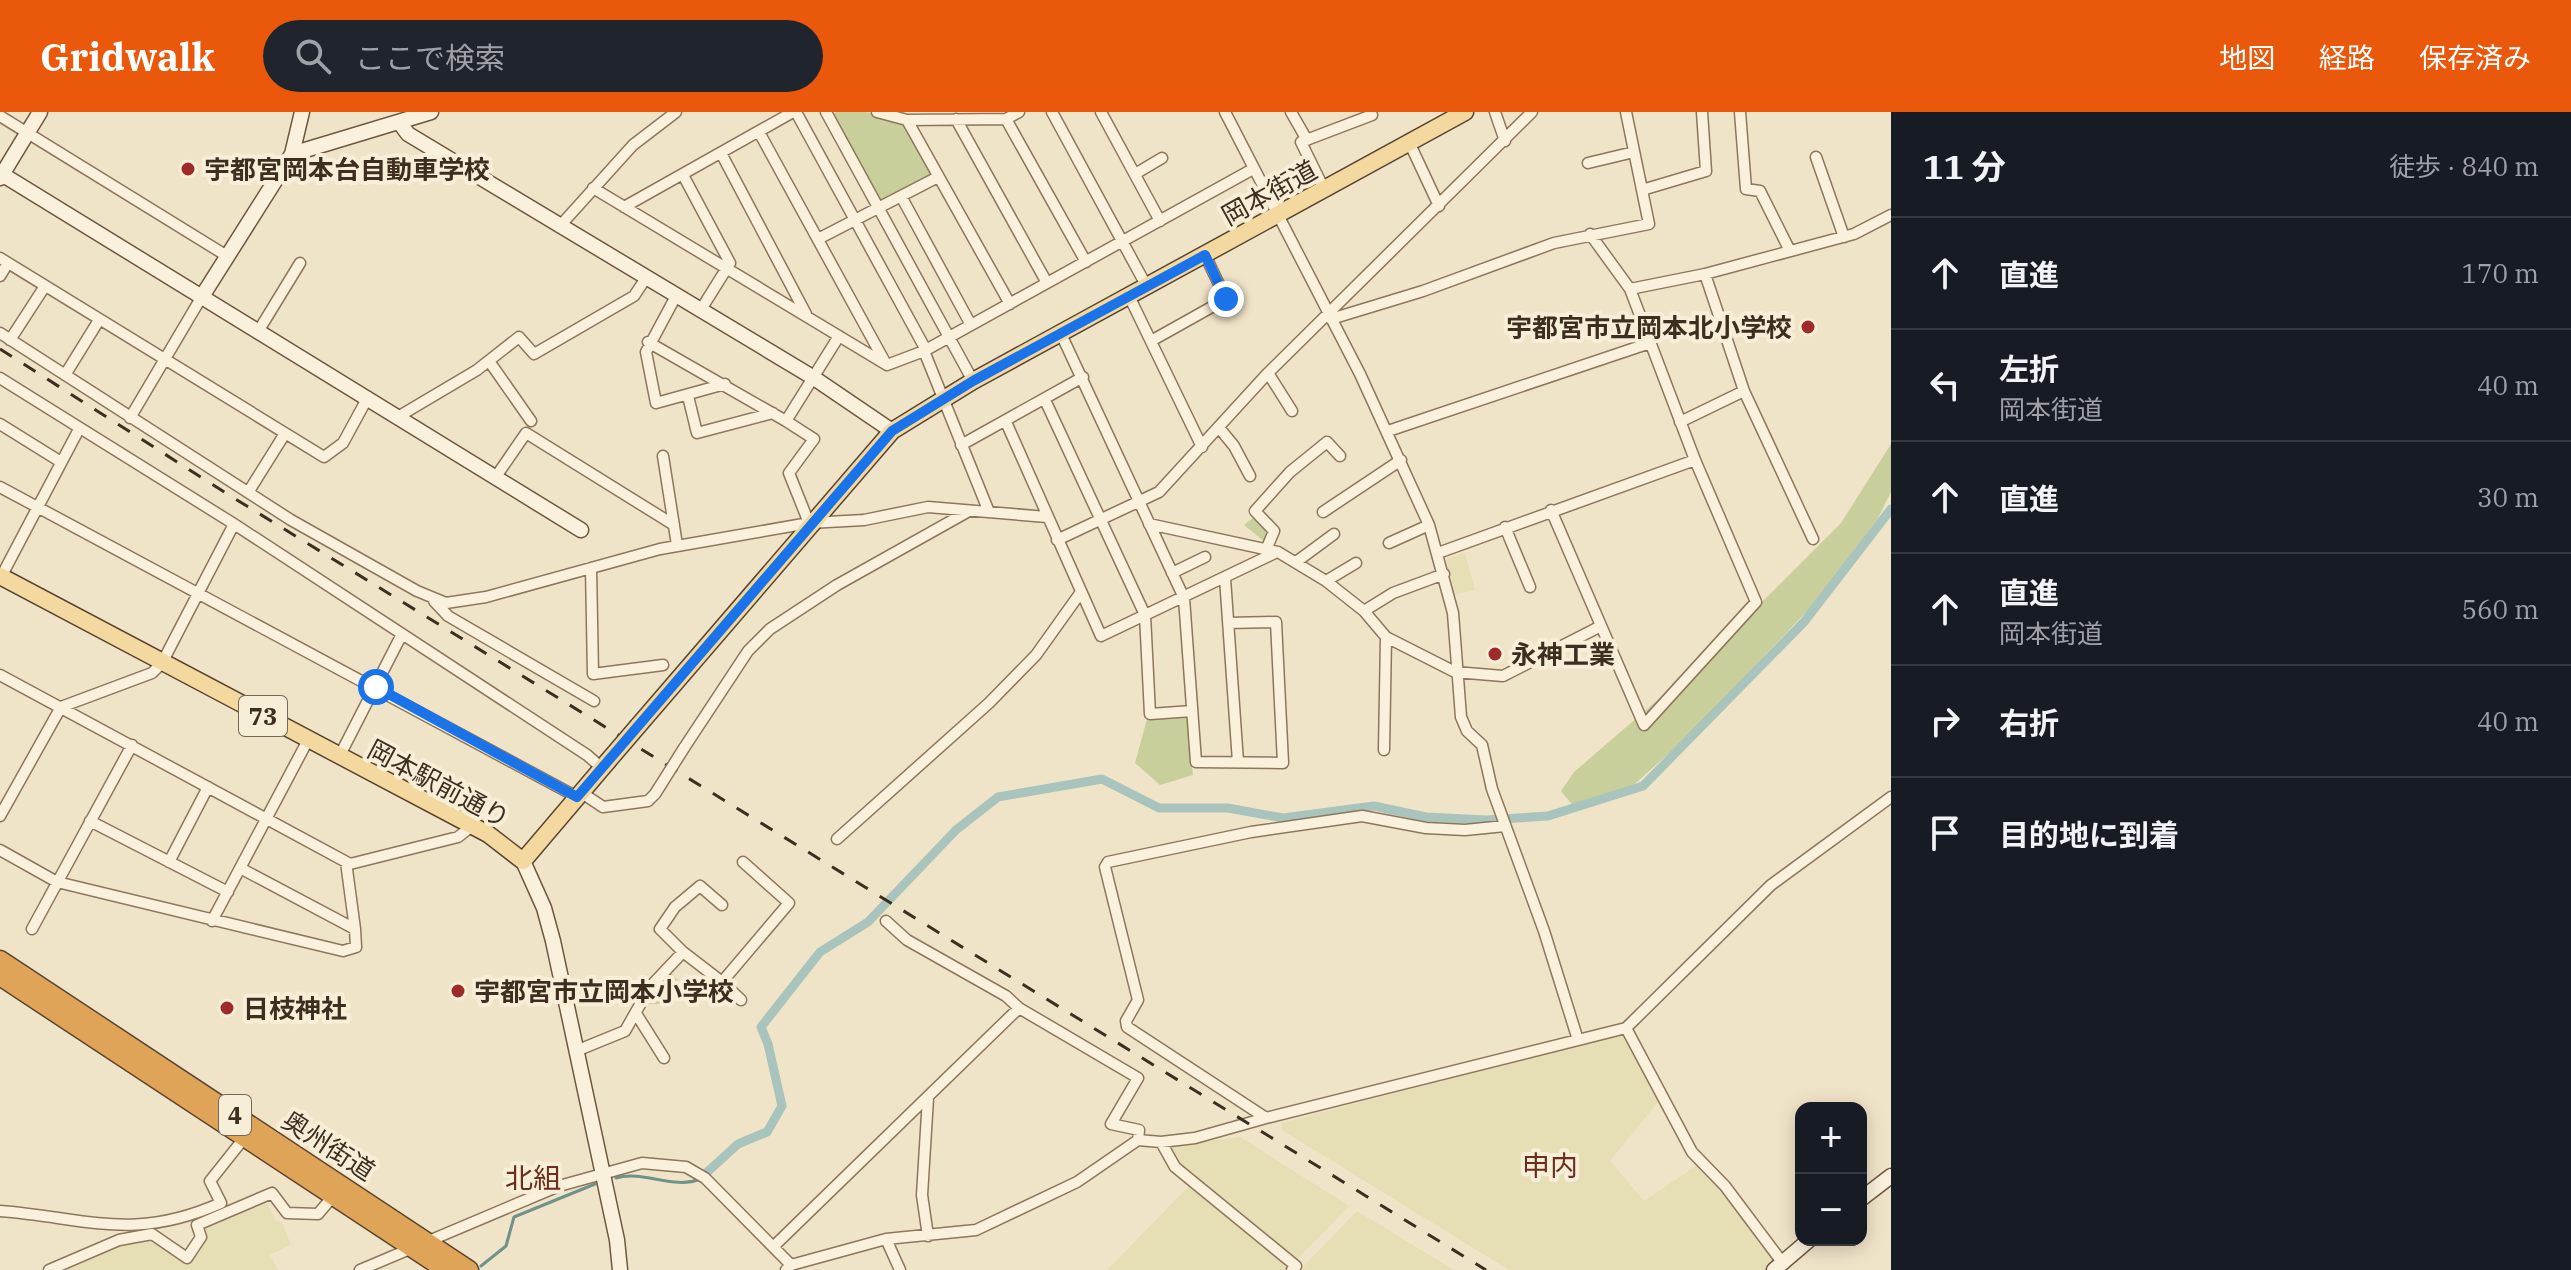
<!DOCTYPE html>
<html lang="ja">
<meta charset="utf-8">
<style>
body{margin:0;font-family:"IBM Plex Serif","Noto Sans JP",serif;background:#20242c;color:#f1f3f6}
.controls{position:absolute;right:24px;bottom:24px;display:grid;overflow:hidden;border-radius:16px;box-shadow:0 4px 20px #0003}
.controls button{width:72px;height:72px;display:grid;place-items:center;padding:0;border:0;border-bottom:2px solid #363941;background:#171b24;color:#f1f3f6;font:40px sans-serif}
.stop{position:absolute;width:24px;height:24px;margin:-18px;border:6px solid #1a73e8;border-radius:50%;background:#fff}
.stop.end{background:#1a73e8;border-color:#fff;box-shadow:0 2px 8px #0008}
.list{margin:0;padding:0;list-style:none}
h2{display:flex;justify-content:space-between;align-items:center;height:104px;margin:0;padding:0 32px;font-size:34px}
h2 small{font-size:26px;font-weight:400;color:#9ea1a6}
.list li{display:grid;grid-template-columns:52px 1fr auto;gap:24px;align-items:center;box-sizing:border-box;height:112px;padding:0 32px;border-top:2px solid #363941}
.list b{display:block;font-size:30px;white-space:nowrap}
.list p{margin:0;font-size:26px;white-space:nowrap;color:#9ea1a6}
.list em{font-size:26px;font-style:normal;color:#9ea1a6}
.icon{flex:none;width:44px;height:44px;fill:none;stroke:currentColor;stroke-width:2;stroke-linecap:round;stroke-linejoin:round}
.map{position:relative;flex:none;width:1891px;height:1158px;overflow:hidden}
header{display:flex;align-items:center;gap:48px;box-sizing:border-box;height:112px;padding:0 40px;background:#ea580c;color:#fff}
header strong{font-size:38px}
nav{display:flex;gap:44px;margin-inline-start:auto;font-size:28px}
.search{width:560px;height:72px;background:#20242c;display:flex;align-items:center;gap:20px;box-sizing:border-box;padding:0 28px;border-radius:44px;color:#9ea1a6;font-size:30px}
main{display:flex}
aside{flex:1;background:#171b24}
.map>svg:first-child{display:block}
.farmland{fill:#e6deb5}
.green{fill:#c9cf9b}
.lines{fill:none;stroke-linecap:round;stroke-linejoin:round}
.stream{stroke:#6f938a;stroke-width:3}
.canal{stroke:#a9c4bc;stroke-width:9}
.street-casing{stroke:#8d765c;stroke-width:13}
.secondary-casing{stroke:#6f573f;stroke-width:17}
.primary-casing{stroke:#5b4430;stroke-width:19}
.highway-casing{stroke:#5b4430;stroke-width:21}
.street{stroke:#faf1dc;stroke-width:10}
.secondary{stroke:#faf1dc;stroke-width:14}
.primary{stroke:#f3d9a0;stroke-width:16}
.highway{stroke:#e0a458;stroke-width:18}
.rail{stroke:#3d2e20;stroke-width:3;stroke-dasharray:14 14;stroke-linecap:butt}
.street-bridge-casing{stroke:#8d765c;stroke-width:13;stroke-linecap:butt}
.primary-bridge-casing{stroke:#5b4430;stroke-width:19;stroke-linecap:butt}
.street-bridge{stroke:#faf1dc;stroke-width:10}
.primary-bridge{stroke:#f3d9a0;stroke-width:16}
.route{stroke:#1a73e8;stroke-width:10}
.poi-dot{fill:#9e2a2b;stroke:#f7eed8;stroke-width:3}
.labels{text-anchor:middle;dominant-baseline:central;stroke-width:8;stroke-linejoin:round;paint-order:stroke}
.shield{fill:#f7eed8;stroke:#756857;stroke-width:2}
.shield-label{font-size:24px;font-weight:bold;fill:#3d2e20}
.poi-label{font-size:26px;font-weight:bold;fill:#3d2e20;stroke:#f7eed8;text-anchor:start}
.street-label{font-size:26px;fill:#3d2e20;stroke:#f7eed8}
.neighbourhood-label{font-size:28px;fill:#6b2e1e;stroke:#f7eed8}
</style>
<header>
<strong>Gridwalk</strong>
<div class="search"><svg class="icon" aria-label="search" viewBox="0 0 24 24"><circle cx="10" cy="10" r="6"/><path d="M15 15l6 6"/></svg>ここで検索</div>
<nav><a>地図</a><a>経路</a><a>保存済み</a></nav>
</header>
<main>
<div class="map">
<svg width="1891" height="1158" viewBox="0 0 1891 1158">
<rect width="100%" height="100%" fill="#f0e4c8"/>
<path class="farmland" d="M 1465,441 L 1475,478 L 1454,483 L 1446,447 Z
M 1623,922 L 1658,990 L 1610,1049 L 1644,1089 L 1699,1052 L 1776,1149 L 1767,1158 L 1509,1158 L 1282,1018 L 1281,1011 Z
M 1240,1025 L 1349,1094 L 1286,1158 L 1107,1158 L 1195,1068 L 1178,1052 L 1168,1034 Z
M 265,1088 L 276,1109 L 282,1110 L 291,1133 L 270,1143 L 278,1158 L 61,1158 L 123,1131 L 151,1127 L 189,1153 L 207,1126 L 203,1115 Z
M 1357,1099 L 1454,1158 L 1300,1158 Z"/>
<path class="green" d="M 836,0 L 866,0 L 903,10 L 932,63 L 874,95 L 826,6 Z
M 1891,332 L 1891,380 L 1877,408 L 1810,496 L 1687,625 L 1627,679 L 1575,696 L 1561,679 L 1574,660 L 1704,548 L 1841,411 Z
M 1254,405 L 1266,418 L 1265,430 L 1244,413 Z
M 1187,603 L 1193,663 L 1160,673 L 1135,651 L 1147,607 Z
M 671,861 L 684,874 L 669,892 L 649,892 L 658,874 Z"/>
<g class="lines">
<path class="stream" d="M 616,1066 C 643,1058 674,1078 700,1067
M 481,1154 L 506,1134 L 514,1105 L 595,1072"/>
<path class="canal" d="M 704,1063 L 738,1032 L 767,1020 L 782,994 L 768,932 L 761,915 L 820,840 L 868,810 L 956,718 L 998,685 L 1102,667 L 1159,696 L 1228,696 L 1283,706 L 1374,694 L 1426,705 L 1486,708 L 1548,704 L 1643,674 L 1804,510 L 1891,397"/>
<defs>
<path id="street" d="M 796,0 L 926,238
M 826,0 L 973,269
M 877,0 L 907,8 L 1006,7 L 1019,0
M 1052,0 L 1147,175
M 1101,0 L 1160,109
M 1225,0 L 1360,262 L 1429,413 L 1453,501 L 1461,605 L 1467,619 L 1482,633 L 1492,677 L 1544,819 L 1578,928
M 1291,0 L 1307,28
M 1495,0 L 1505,29
M 1626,0 L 1642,78
M 1740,0 L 1746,77 L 1760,79 L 1790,139
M 0,4 L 227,144
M 956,7 L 1047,171
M 1006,7 L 1086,150
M 907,8 L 1010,192
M 759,20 L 886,252
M 1409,30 L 1439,94
M 721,41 L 806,202
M 1816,45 L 1844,125
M 1588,51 L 1634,40
M 1135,62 L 1162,46
M 683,63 L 730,151 L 700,199
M 593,76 L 887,253
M 1324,77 L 1301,30 L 1372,3
M 902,86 L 971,213
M 624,95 L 793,0
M 559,115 L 633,33 L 676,0
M 818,127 L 938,65
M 0,146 L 324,345 L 343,331 L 368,285
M 1705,162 L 1744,279 L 1813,427
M 0,164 L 8,151
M 1630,177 L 1705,162 L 1854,122 L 1891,103
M 676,184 L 646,240 L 656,291 L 725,272
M 1129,184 L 1202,335
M 1331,207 L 1423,179 L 1554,131 L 1649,112 L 1642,78 L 1706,59 L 1702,0
M 259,218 L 300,151
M 0,221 L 291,408 L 417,479 L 446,491 L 486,485 L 660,437 L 809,411 L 864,408 L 928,395 L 1047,405
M 1061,222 L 1184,486 L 1196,650 L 1283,651 L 1276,510 L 1229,511
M 10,228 L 45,174
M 1151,229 L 1226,187 L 1205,143
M 648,230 L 786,309 L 839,224
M 924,239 L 989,400
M 489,249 L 531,309
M 887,253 L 924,239 L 1253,57
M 1268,261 L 1292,299
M 65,263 L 99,208
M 0,266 L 234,412 L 587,643 L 602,656
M 688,284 L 697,321 L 773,301
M 1045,288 L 1145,503 L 1150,602 L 1192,599
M 130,306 L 201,186
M 396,306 L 477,258 L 519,225 L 534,242 L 634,184 L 646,166
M 786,309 L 814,327 L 789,361 L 809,411
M 1006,310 L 1101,524 L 1277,440
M 1680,310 L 1744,279
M 0,312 L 61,350
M 1220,317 L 1234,334 L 1250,364
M 1388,319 L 1650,231
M 961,333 L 1083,265
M 663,344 L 677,433
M 495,366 L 526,321 L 674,413
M 0,375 L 577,685
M 249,379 L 284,323
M 1551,398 L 1644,613 L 1756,490 L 1695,348
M 1323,400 L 1401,348
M 1149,412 L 1278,440 L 1326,469 L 1364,499 L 1386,525 L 1455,560 L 1503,564 L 1601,514
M 1505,415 L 1530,475
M 1057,428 L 1159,380 L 1268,261 L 1532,0
M 1389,431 L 1429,413
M 1266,438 L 1274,419 L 1255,399 L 1290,360 L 1327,330 L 1340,344
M 1438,441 L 1695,348 L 1630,177 L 1590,122
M 1296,450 L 1334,422
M 591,456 L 593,562 L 663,553
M 1172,461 L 1205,445
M 1,465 L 79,317
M 1225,466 L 1238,650
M 1326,469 L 1356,451
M 434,489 L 448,504 L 594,589
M 1364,499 L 1393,481 L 1444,462
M 0,563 L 350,752 L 458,725 L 472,714
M 684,636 L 748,539 L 770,517 L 837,473 L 969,399
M 1384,638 L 1386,525
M 339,645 L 402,522
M 582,681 L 603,695 L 648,689 L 655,682
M 0,704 L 61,595 L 152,561 L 162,551 L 234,412
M 90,709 L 228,780
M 1505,714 L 1465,718 L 1426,716 L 1362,704 L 1251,720 L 1108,750 L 1105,755 L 1138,888 L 1126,909 L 1127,915 L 1266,1006 L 1626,916 L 1771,773 L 1891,685
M 837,727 L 989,591 L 1036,543 L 1081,480
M 0,738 L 57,770 L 343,839 L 356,835 L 355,817
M 169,750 L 208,675
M 240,756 L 355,817 L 346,750
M 212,809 L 308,628
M 886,809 L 907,828 L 1006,884 L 1019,896
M 32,817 L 132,633
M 683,840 L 660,817 L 675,795 L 700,774 L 722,793
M 722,870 L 741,888
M 637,903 L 664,946
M 1626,916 L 1692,1040 L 1725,1074 L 1782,1150
M 576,939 L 625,919 L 650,875 L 683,840 L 722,870 L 789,791 L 743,750
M 928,986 L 922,1083 L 928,1124
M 1161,1030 L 1175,1055 L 1296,1154 L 1292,1158
M 0,1099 C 88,1106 133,1130 221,1091 L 210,1069 L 245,1025
M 886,1127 L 900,1158
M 773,1135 L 1019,896 L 1138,966 L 1111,1012 L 1139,1018 L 1138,1028
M 49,1158 L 119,1128 L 152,1122 L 187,1146 L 201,1125 L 197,1113 L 272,1081 L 287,1101 L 318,1102 L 334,1083
M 360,1158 L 559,1074 L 642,1051 L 686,1055 L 705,1066 L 791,1153
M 786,1158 L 791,1153 L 886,1127 L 976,1118 L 1077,1070 L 1138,1028 L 1161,1030 L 1195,1026 L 1266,1006"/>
<path id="secondary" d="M 399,10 L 408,22 L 814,266 L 892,319
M 292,42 L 302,0
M 0,61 L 581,418
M 0,66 L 40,0
M 201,186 L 292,42 L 431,0
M 523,749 L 544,796 L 553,829 L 617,1128 L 620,1158
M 1861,1087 L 1891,1064
M 1774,1158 L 1809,1128"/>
<path id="primary" d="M 0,464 L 488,722 L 523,749 L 608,649
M 638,614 L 892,319 L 973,269 L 1465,0"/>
<path id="highway" d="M 0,848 L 469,1158
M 0,864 L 446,1158"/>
</defs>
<use href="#street" class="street-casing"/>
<use href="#secondary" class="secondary-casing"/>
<use href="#primary" class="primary-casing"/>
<use href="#highway" class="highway-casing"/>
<use href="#street" class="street"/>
<use href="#secondary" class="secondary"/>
<use href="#primary" class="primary"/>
<use href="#highway" class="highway"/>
<path class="rail" d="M 0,237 L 229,383 L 1486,1158"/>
<defs>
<path id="street-bridge" d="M 655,682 L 684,636"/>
<path id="primary-bridge" d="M 608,649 L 638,614"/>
</defs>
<use href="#street-bridge" class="street-bridge-casing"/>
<use href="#primary-bridge" class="primary-bridge-casing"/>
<use href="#street-bridge" class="street-bridge"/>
<use href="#primary-bridge" class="primary-bridge"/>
</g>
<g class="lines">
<path class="route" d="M 376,575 L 577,685 L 892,319 L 973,269 L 1205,143 L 1226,187"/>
</g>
<g class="poi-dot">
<circle cx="188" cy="57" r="8"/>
<circle cx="1808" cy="215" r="8"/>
<circle cx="1495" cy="542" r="8"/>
<circle cx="458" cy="879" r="8"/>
<circle cx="227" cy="896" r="8"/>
</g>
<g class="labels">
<g class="shield">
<rect x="239" y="584" width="48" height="40" rx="6"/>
<rect x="219" y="983" width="32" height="40" rx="6"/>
</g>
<g class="shield-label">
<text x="263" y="604">73</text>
<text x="235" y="1003">4</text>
</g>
<g class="poi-label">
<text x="204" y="57">宇都宮岡本台自動車学校</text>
<text x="1792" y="215" text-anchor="end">宇都宮市立岡本北小学校</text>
<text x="1511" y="542">永神工業</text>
<text x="474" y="879">宇都宮市立岡本小学校</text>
<text x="243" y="896">日枝神社</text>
</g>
<g class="street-label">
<text transform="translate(1269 80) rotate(-29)">岡本街道</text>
<text transform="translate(439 671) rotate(28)">岡本駅前通り</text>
<text transform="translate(329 1033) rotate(33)">奥州街道</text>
</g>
<g class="neighbourhood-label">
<text x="1550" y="1053">申内</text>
<text x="533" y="1065">北組</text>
</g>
</g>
</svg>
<div class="controls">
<button>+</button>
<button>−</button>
</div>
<div class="stop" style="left:376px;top:575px"></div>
<div class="stop end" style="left:1226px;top:187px"></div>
</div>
<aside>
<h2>11 分<small>徒歩 · 840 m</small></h2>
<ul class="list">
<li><svg class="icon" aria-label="ahead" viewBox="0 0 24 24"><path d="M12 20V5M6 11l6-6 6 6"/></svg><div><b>直進</b></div><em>170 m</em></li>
<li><svg class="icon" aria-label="left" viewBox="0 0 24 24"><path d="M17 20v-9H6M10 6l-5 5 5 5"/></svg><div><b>左折</b><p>岡本街道</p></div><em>40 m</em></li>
<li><svg class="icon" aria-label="ahead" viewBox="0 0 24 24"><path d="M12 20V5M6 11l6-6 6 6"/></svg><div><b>直進</b></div><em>30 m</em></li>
<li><svg class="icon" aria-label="ahead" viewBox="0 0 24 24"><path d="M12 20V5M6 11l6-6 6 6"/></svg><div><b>直進</b><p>岡本街道</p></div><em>560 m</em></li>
<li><svg class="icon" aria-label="right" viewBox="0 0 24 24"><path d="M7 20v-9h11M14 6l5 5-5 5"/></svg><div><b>右折</b></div><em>40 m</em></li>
<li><svg class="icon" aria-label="arrive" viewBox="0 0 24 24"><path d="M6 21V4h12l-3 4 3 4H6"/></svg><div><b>目的地に到着</b></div></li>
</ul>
</aside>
</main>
